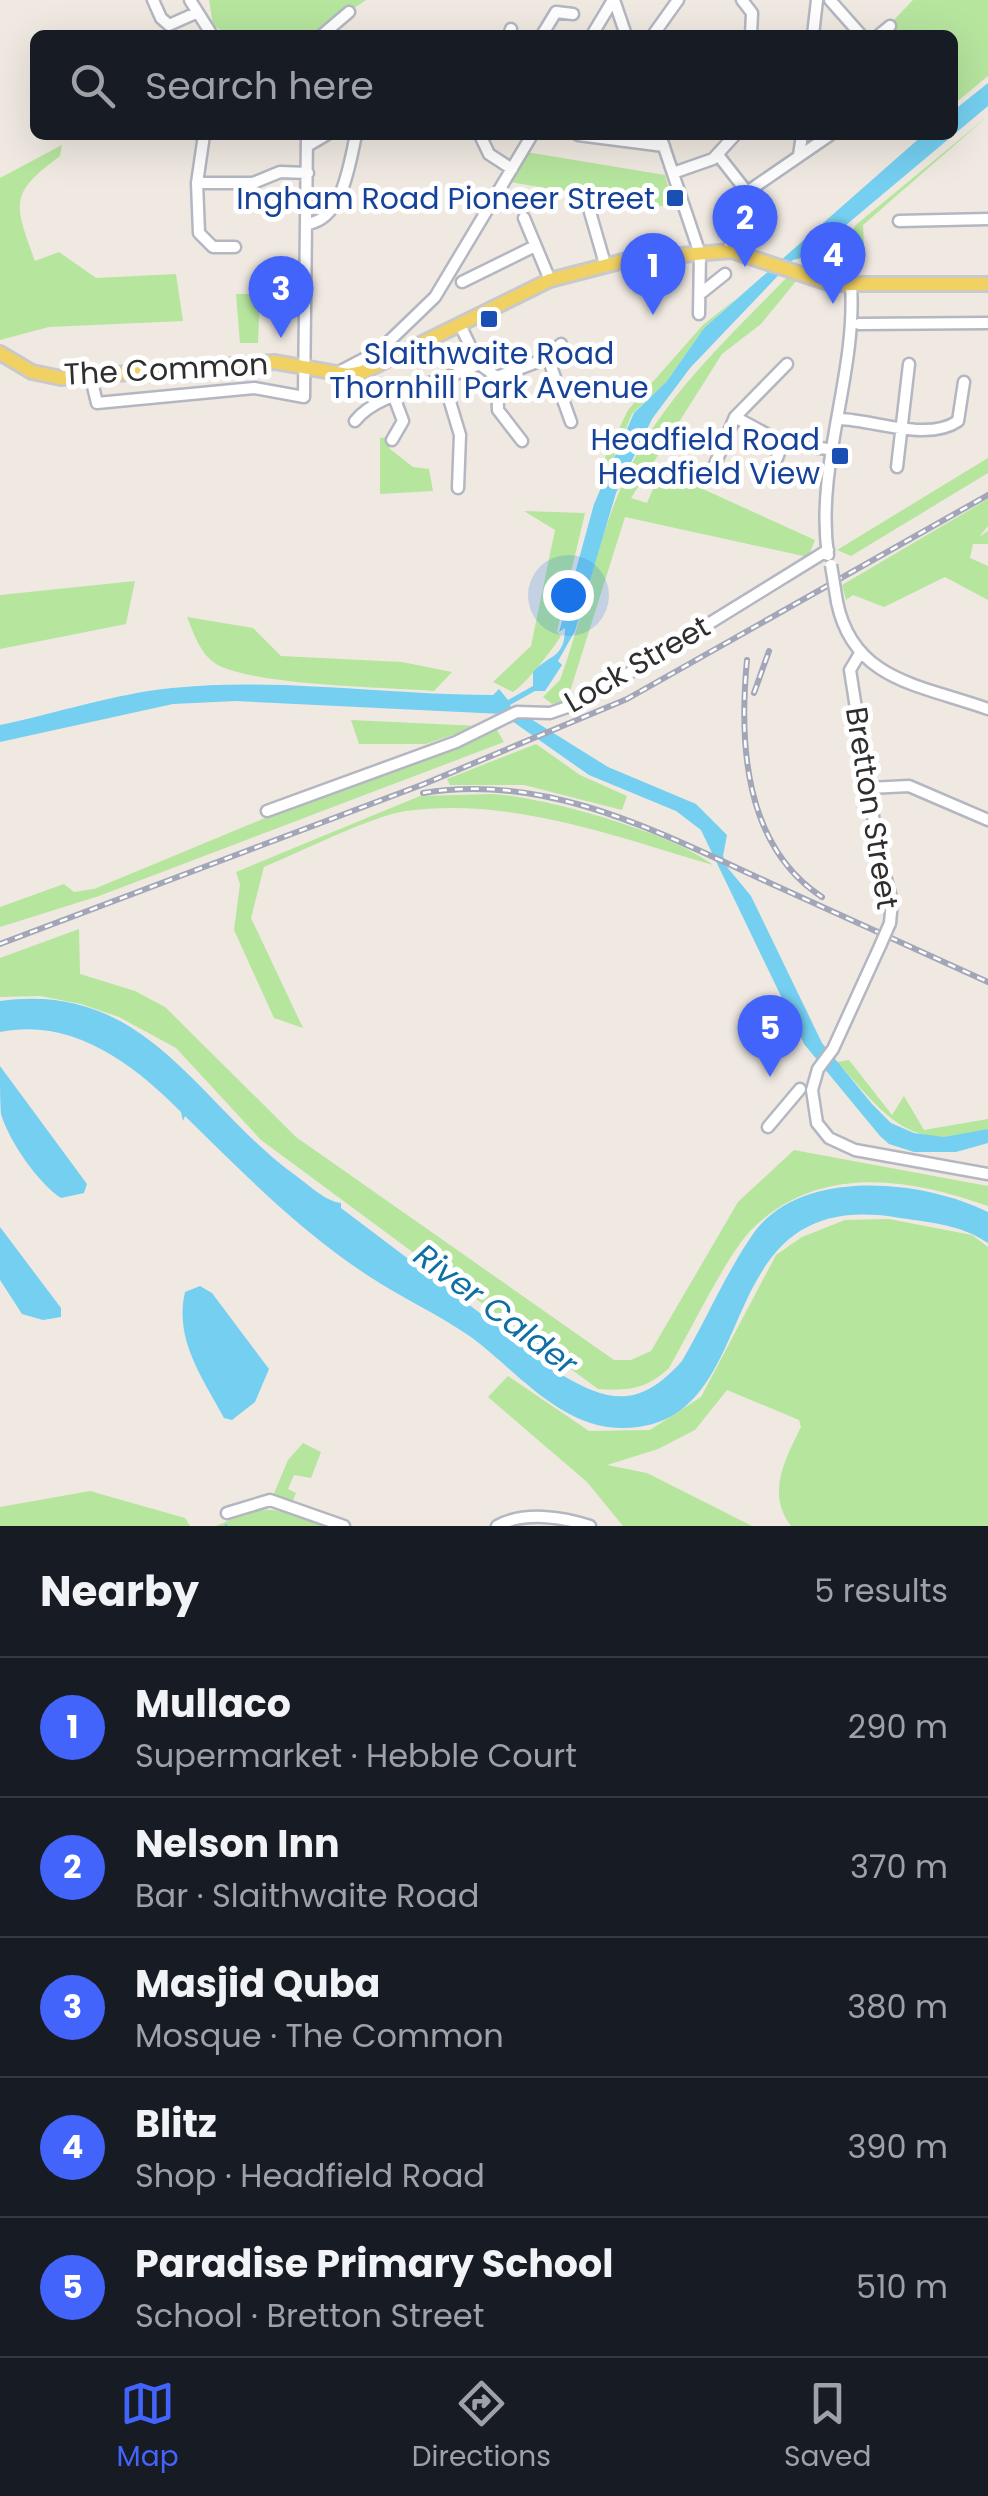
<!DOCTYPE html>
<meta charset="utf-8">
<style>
body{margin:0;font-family:Poppins,sans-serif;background:#242831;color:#f1f3f6}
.you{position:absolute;left:568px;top:595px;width:35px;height:35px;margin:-25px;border:8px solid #fff;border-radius:50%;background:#1a73e8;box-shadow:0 0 0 15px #1a73e833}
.badge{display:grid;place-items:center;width:65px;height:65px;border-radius:50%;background:#4264fb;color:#fff;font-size:32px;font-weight:700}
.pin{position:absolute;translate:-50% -82px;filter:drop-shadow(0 2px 5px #0008)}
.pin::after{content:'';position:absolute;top:52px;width:35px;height:30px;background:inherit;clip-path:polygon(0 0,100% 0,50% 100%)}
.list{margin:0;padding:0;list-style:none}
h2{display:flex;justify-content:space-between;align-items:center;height:130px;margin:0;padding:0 40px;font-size:42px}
h2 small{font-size:32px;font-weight:400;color:#9ea1a6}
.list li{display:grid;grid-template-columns:65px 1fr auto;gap:30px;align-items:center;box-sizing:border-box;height:140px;padding:0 40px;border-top:2px solid #363941}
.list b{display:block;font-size:38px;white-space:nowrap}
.list p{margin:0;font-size:32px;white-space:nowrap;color:#9ea1a6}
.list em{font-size:32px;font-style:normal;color:#9ea1a6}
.icon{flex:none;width:55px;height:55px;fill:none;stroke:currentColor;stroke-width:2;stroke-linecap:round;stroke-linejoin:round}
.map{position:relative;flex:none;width:988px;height:1526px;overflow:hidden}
.search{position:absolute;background:#171b24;box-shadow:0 10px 40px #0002;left:30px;right:30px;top:30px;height:110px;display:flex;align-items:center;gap:25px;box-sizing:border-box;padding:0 35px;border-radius:15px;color:#9ea1a6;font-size:38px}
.sheet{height:830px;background:#171b24}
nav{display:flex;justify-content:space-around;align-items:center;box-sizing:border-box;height:140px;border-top:2px solid #363941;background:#171b24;font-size:28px;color:#9ea1a6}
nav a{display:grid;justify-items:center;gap:5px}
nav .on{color:#4264fb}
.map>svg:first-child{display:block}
.green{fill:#b6e59e}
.water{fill:#75cff0}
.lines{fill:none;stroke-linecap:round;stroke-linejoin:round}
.stream{stroke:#75cff0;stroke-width:2.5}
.minor-casing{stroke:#b4b7c1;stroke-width:15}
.major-casing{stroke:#c9c9c9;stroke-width:18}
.minor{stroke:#fff;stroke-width:10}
.major{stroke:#f2d163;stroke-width:12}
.rail-casing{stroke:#a3a6b8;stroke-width:6}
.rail{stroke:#fff;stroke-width:2.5;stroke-dasharray:8;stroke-linecap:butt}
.minor-bridge-casing{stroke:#b4b7c1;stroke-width:15;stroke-linecap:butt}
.minor-bridge{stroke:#fff;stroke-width:10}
.transit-dot{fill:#1a4fb4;stroke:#fff;stroke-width:4}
.labels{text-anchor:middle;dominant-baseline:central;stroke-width:10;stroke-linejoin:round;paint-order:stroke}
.transit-label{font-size:30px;fill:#164399;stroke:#fff;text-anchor:end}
.street-label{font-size:30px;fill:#2e2e2e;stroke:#fff}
.water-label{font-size:32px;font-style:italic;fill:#0d6fa3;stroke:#fff}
</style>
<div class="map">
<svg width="988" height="1526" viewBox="0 0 988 1526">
<rect width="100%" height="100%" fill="#efe9e1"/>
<path class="green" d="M 209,0 L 366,0 L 315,35 L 228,35 L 213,25 Z
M 913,0 L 988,0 L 988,76 L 953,105 L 953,35 L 899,35 L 889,25 Z
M 988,116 L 863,225 L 864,245 L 848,246 L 844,240 L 857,224 Z
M 62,145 L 60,156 C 10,193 13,202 35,261 L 59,252 L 96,278 L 176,274 L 183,321 L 49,327 L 0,340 L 0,178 Z
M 526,152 L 665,175 L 673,204 L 655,207 L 510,182 Z
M 789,275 L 797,280 L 761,324 L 722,354 L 631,498 L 647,503 L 661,470 L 815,540 L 808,557 L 625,517 L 567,701 L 552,704 L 543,697 L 560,680 C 583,618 594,551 620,490 C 655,403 726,341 789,275 Z
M 236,294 L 260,294 L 258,343 L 240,343 Z
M 738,297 L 704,328 L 667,381 L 632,414 L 609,469 L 602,464 L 628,410 L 703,325 Z
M 388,437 L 390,449 L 413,467 L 429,469 L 433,491 L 380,494 L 380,438 Z
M 988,458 L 988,473 L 851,556 L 837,550 Z
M 988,499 L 988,526 L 979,537 L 988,531 L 988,544 L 973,544 L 970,558 L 988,566 L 988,600 L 945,577 L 884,607 L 853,595 L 846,600 L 842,585 Z
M 524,511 L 585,513 L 557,632 L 561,636 C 552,650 526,684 513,692 L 493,682 L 531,646 L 555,530 Z
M 135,581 L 126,624 L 0,649 L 0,595 Z
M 187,617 L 253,628 L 281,656 L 402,662 L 452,672 L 434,691 C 379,687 269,686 222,667 C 201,658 195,636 187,617 Z
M 351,720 L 479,726 L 426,744 L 359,744 Z
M 497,730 L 504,742 L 99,896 L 0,927 L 0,907 L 64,884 L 74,892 L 94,889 L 270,816 Z
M 536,744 L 580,775 L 627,796 L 622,810 L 524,785 L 450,785 L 447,779 Z
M 492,794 C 545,797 672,833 713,865 C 613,836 512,797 406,811 C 374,815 298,853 264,867 L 251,918 L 303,1028 L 274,1018 L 234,930 L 240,884 L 236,872 L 420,796 Z
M 79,929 L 80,974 L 135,991 L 165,1007 L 296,1137 L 614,1360 L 631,1360 L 651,1351 L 738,1202 L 794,1150 L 988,1186 L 988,1206 C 907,1177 818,1164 752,1229 C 727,1254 689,1334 669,1368 C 647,1389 628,1391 598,1389 L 261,1140 L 176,1048 L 119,1017 L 81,1004 L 40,996 L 0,997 L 0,958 Z
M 849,1060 L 892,1115 L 904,1096 L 924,1130 L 988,1119 L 988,1129 C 908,1155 885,1114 837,1062 Z
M 889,1219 L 972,1235 L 988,1247 L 988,1526 L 791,1526 C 766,1493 785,1460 801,1427 L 799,1420 L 727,1390 L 695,1430 L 658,1449 L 607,1465 L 647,1473 L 752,1526 L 623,1526 L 587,1482 L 488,1397 L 508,1376 L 589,1431 L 650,1430 L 701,1397 L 776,1255 L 802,1237 L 845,1220 Z
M 303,1443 L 321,1452 L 311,1478 L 294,1475 L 288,1489 L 296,1493 L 291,1506 L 272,1498 L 288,1460 Z
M 90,1491 L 185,1518 L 190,1526 L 0,1526 L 0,1507 Z
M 256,1509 L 287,1511 L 327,1526 L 216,1526 Z"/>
<path class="water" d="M 988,83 L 988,106 L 809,256 L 793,260 L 690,368 L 652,419 L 616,493 L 575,631 L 558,661 L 562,665 L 545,691 L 535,691 L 510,705 L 515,717 L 531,719 L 608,767 L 696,804 L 727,835 L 723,856 L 727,867 L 751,896 L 822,1043 L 872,1104 L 891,1123 L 914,1133 L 944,1137 L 988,1129 L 988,1143 L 956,1152 L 914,1152 L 889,1144 L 880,1136 L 804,1044 L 701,830 L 676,811 L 589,775 L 502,714 L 236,701 L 173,704 L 0,742 L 0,725 C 58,713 113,694 172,688 C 279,677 386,695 493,695 L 499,689 L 508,700 L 533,686 L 533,672 C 549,654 565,659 565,628 L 559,632 L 594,504 L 634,413 L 667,381 L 704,328 L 923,135 L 953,135 L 953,111 Z
M 0,1001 C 147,980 198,1105 295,1175 C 309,1185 325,1201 341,1203 L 341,1208 L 562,1375 C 612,1405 642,1406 682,1361 C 706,1320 726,1273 753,1234 C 801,1166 924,1180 988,1212 L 988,1243 C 961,1224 926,1222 894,1217 C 708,1189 766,1410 638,1427 C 567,1437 521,1374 471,1337 C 438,1314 400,1297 367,1275 C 299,1230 243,1173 185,1116 L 183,1121 L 181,1112 C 134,1064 72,1017 0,1032 Z
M 0,1066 L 87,1184 L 84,1193 L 61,1198 C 38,1183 9,1141 1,1114 C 0,1100 0,1080 0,1066 Z
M 0,1227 L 61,1308 L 61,1317 L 43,1320 L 22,1314 L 0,1280 Z
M 200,1286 L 212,1293 L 269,1369 L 255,1402 L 232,1420 L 224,1418 C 202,1377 174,1339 185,1292 Z"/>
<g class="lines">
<path class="stream" d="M 226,1525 L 226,1526"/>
<defs>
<path id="minor" d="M 153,0 L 161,18 L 169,25 L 196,13
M 190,0 L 212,35
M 614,0 L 626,35
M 742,0 L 752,13 L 751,35
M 830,0 L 861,35
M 322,35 L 349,12
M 509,35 L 511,29
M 542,35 L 556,12 L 573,14
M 592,35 L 613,0
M 653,35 L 678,0
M 813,35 L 817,0
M 879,35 L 890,26
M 204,135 L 197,183 L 199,233 L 213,247 L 235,247
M 480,135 L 489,154 L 512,169
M 578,135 L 664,146
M 660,135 L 700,254 L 699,314
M 309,145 L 326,135
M 718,155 L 747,192
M 799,155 L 802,135
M 673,173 L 713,159 L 735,135
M 197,183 L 253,183 L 280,172 L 308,173
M 588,205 L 605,264
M 524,218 L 550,280
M 899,221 L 988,219
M 308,224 C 343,218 349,165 356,135
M 728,252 L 747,192 L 830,135
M 462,282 L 535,246
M 700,294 L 725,274
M 859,324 L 988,323
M 461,327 L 479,364 L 497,377 L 498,410 L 522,441
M 548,358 L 561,344
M 337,373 L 379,351 L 435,297 L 532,135
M 497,377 L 548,358 L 571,422
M 91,378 L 97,403 L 254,388 L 304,397 L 307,135
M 444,382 L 460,435 L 458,488
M 735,417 L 783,443 L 835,450
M 840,419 C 874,420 928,442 958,421 L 964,382
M 355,421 C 378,391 445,383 479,364
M 392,440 L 403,421 L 394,397
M 897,467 L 909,364
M 773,468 L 783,443
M 713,469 L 735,417 L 787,364
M 828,555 C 815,466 857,374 851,285
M 837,602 C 853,681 921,685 988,709
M 859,655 L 850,670 L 879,854 L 892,901 L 890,923
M 869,788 L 909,786 L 988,820
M 267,811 L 456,742 L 517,712 L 550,713 L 582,702 L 828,550
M 880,946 L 833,1049 L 818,1069 L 812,1090 L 817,1123 L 829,1138 L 855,1150 L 988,1174
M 768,1127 L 800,1089
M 227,1513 L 270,1500 L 344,1526
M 497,1526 C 524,1511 562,1517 590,1526"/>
<path id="major" d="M 0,353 L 32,372 L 61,378 L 275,362 L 348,375 L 363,372 L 550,280 L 631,259 L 732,251 L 831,284 L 988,284"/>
</defs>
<use href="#minor" class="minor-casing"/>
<use href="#major" class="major-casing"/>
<use href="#minor" class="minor"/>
<use href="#major" class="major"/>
<defs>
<path id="rail" d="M 747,660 C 739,743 744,846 822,897
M 754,693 L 769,651
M 423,793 C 548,772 662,834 772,884 C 844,917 916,949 988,982
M 0,944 L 424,784 L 627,699 L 988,495"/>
</defs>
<use href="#rail" class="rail-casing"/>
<use href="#rail" class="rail"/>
<defs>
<path id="minor-bridge" d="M 831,565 L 837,602
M 880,946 L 890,923"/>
</defs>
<use href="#minor-bridge" class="minor-bridge-casing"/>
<use href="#minor-bridge" class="minor-bridge"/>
</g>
<g class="transit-dot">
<rect x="665" y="188" width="20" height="20" rx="5"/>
<rect x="479" y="309" width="20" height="20" rx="5"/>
<rect x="830" y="446" width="20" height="20" rx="5"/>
</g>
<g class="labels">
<g class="transit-label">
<text x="655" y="198">Ingham Road Pioneer Street</text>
<text x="489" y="353" text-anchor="middle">Slaithwaite Road<tspan x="489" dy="34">Thornhill Park Avenue</tspan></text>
<text x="820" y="439">Headfield Road<tspan x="820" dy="34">Headfield View</tspan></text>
</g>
<g class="street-label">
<text transform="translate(166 369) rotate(-3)">The Common</text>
<text transform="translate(637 664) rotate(-30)">Lock Street</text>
<text transform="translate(872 808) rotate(81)">Bretton Street</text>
</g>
<g class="water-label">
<text transform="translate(496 1309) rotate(37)">River Calder</text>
</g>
</g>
</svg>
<div class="you"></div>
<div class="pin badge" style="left:653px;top:315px">1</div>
<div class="pin badge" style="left:745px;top:267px">2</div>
<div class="pin badge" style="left:281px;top:338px">3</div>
<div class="pin badge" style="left:833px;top:304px">4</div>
<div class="pin badge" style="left:770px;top:1077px">5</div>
<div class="search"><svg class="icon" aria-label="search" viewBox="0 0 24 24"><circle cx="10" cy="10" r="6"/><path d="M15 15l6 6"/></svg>Search here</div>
</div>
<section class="sheet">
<h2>Nearby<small>5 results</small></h2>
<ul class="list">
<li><span class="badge">1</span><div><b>Mullaco</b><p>Supermarket · Hebble Court</p></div><em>290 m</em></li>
<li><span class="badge">2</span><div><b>Nelson Inn</b><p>Bar · Slaithwaite Road</p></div><em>370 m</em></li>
<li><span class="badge">3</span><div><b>Masjid Quba</b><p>Mosque · The Common</p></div><em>380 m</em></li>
<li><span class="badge">4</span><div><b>Blitz</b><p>Shop · Headfield Road</p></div><em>390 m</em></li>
<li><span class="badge">5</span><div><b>Paradise Primary School</b><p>School · Bretton Street</p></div><em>510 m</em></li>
</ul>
</section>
<nav>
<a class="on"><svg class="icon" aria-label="map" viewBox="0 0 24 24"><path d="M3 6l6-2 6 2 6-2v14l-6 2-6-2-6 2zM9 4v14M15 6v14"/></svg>Map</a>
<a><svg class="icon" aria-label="directions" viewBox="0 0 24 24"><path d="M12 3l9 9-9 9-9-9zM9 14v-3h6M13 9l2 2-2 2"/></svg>Directions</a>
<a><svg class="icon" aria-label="saved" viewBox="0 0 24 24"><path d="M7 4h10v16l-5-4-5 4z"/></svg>Saved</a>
</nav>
